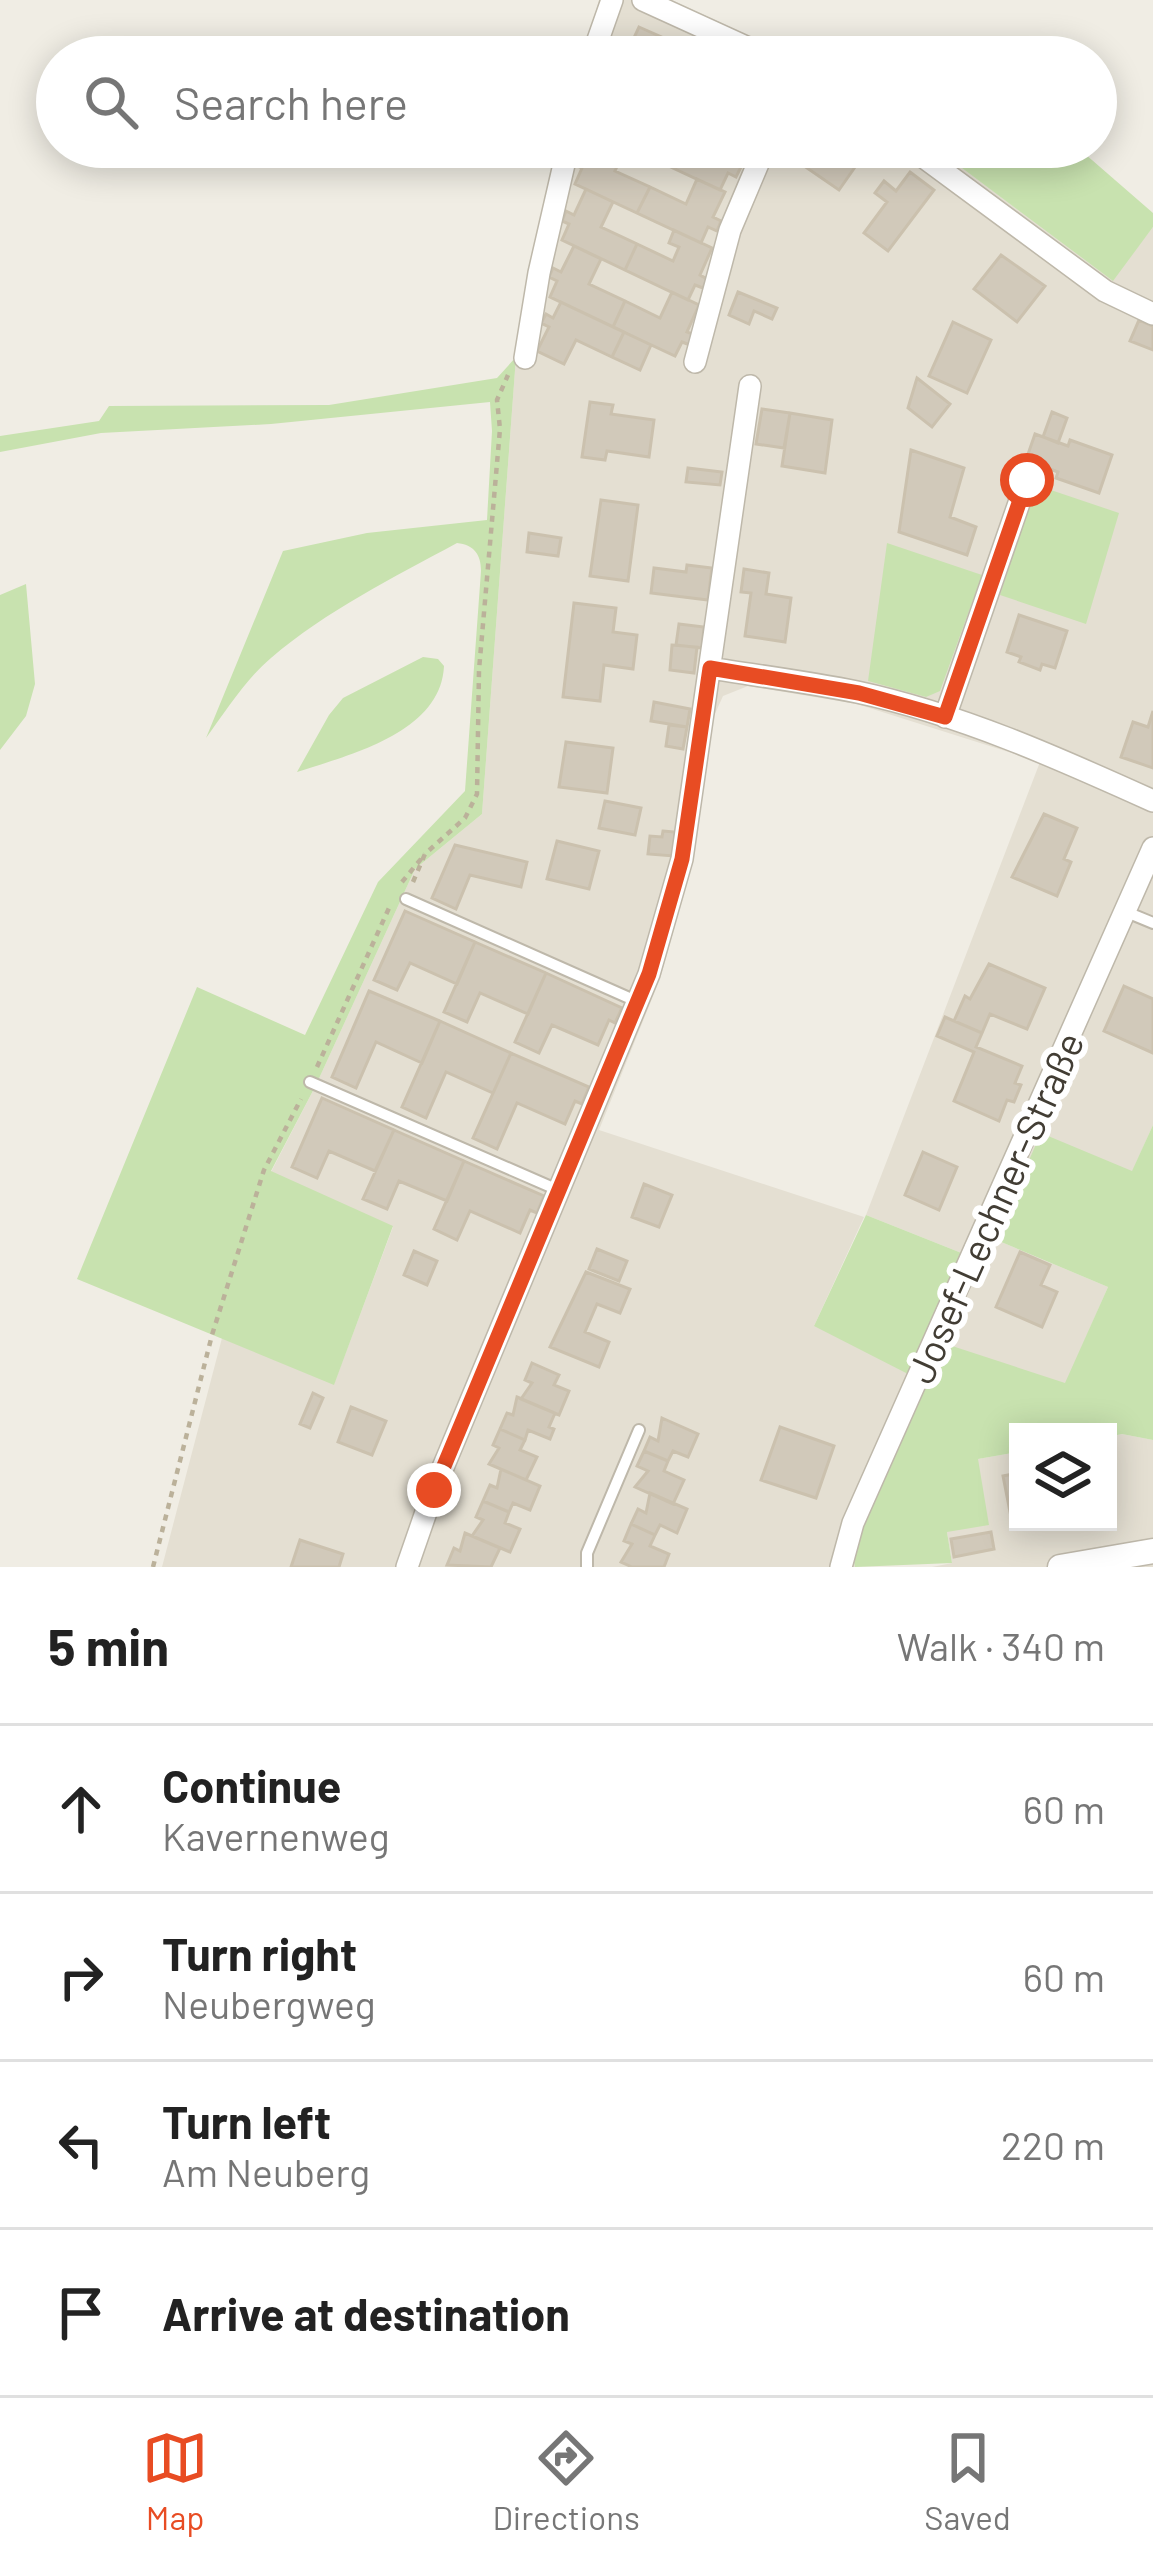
<!DOCTYPE html>
<meta charset="utf-8">
<style>
body{margin:0;font-family:Barlow,sans-serif;background:#f2f2f2;color:#222}
.controls{position:absolute;right:36px;bottom:36px;display:grid;overflow:hidden;border-radius:0px;box-shadow:0 6px 30px #0003}
.controls button{width:108px;height:108px;display:grid;place-items:center;padding:0;border:0;border-bottom:3px solid #e0e0e0;background:#fff;color:#222;font:60px sans-serif}
.stop{position:absolute;width:36px;height:36px;margin:-27px;border:9px solid #e84c23;border-radius:50%;background:#fff}
.stop.end{background:#e84c23;border-color:#fff;box-shadow:0 3px 12px #0008}
.list{margin:0;padding:0;list-style:none}
h2{display:flex;justify-content:space-between;align-items:center;height:156px;margin:0;padding:0 48px;font-size:51px}
h2 small{font-size:39px;font-weight:400;color:#767676}
.list li{display:grid;grid-template-columns:78px 1fr auto;gap:36px;align-items:center;box-sizing:border-box;height:168px;padding:0 48px;border-top:3px solid #e0e0e0}
.list b{display:block;font-size:45px;white-space:nowrap}
.list p{margin:0;font-size:39px;white-space:nowrap;color:#767676}
.list em{font-size:39px;font-style:normal;color:#767676}
.icon{flex:none;width:66px;height:66px;fill:none;stroke:currentColor;stroke-width:2;stroke-linecap:round;stroke-linejoin:round}
.map{position:relative;flex:none;width:1153px;height:1567px;overflow:hidden}
.search{position:absolute;background:#fff;box-shadow:0 6px 30px #0003;left:36px;right:36px;top:36px;height:132px;display:flex;align-items:center;gap:30px;box-sizing:border-box;padding:0 42px;border-radius:66px;color:#767676;font-size:45px}
.sheet{height:828px;background:#fff}
nav{display:flex;justify-content:space-around;align-items:center;box-sizing:border-box;height:168px;border-top:3px solid #e0e0e0;background:#fff;font-size:33px;color:#767676}
nav a{display:grid;justify-items:center;gap:6px}
nav .on{color:#e84c23}
.map>svg:first-child{display:block}
.residential{fill:#e4dfd2;fill-rule:evenodd}
.green{fill:#c8e2af}
.building{fill:#d1c9ba;stroke:#cbc1ae;stroke-width:3}
.lines{fill:none;stroke-linecap:round;stroke-linejoin:round}
.service-casing{stroke:#beb8aa;stroke-width:14}
.minor-casing{stroke:#beb8aa;stroke-width:24}
.tertiary-casing{stroke:#beb8aa;stroke-width:27}
.path{stroke:#bbb19a;stroke-width:4.5;stroke-dasharray:6 6;stroke-linecap:butt}
.service{stroke:#fff;stroke-width:10}
.minor{stroke:#fff;stroke-width:21}
.tertiary{stroke:#fff;stroke-width:24}
.route{stroke:#e84c23;stroke-width:15}
.labels{text-anchor:middle;dominant-baseline:central;stroke-width:12;stroke-linejoin:round;paint-order:stroke}
.street-label{font-size:39px;fill:#423d34;stroke:#fff}
</style>
<div class="map">
<svg width="1153" height="1567" viewBox="0 0 1153 1567">
<rect width="100%" height="100%" fill="#f0ede4"/>
<path class="residential" d="M 599,0 L 672,0 L 795,57 L 583,57 Z
M 559,147 L 934,147 L 1112,280 L 1153,227 L 1153,1125 L 1132,1172 L 994,1239 L 1108,1287 L 1066,1383 L 852,1552 L 855,1567 L 162,1567 L 222,1338 L 334,1384 L 393,1227 L 271,1172 L 316,1085 L 415,869 L 482,814 L 516,357 ZM 748,686 L 857,704 L 1040,762 L 866,1215 L 964,1254 L 814,1326 L 864,1217 L 599,1130 L 660,979 L 693,861 L 714,716 L 723,696 Z
M 1122,1434 L 1153,1440 L 1153,1567 L 932,1567 L 952,1563 L 947,1532 L 978,1459 L 1018,1452 L 1018,1522 L 1108,1522 L 1108,1437 Z"/>
<path class="green" d="M 934,147 L 1077,147 L 1153,213 L 1153,227 L 1113,281 Z
M 516,357 L 482,814 L 415,869 L 316,1085 L 271,1171 L 393,1226 L 334,1385 L 77,1279 L 197,987 L 305,1035 L 378,882 L 465,791 L 481,571 C 481,554 474,545 457,543 C 394,577 326,611 271,658 C 245,680 226,711 206,738 L 283,551 L 367,533 L 487,520 L 492,431 L 490,402 L 271,424 L 101,433 L 0,452 L 0,436 L 99,421 L 109,406 L 329,405 L 497,378 Z
M 1036,485 L 1119,513 L 1086,624 L 1000,595 Z
M 887,543 L 982,575 L 940,691 L 926,697 L 868,681 Z
M 26,584 L 35,684 L 26,716 L 0,750 L 0,595 Z
M 423,657 L 438,659 L 444,666 C 441,733 349,755 297,772 L 329,715 L 343,698 Z
M 1153,1125 L 1153,1440 L 1122,1434 L 1108,1437 L 1108,1432 L 1018,1432 L 1018,1452 L 978,1459 L 989,1525 L 947,1532 L 952,1563 L 855,1567 L 852,1552 L 905,1427 L 946,1344 L 1065,1383 L 1108,1287 L 994,1239 L 1041,1133 L 1132,1171 Z
M 866,1215 L 964,1254 L 908,1374 L 814,1326 Z"/>
<path class="building" d="M 639,27 L 666,39 L 657,57 L 616,57 L 619,49 L 627,53 Z
M 592,147 L 626,147 L 615,171 L 650,187 L 637,213 L 575,184 L 582,168 L 575,165 L 579,155 L 587,159 Z
M 664,147 L 696,147 L 706,152 L 708,147 L 741,147 L 733,164 L 741,167 L 736,177 L 728,173 L 720,190 L 658,161 Z
M 794,147 L 869,147 L 839,190 L 788,155 Z
M 910,172 L 934,190 L 888,251 L 864,233 L 887,202 L 875,193 L 884,181 L 896,191 Z
M 697,179 L 725,192 L 713,217 L 721,221 L 717,231 L 708,227 L 701,243 L 637,213 L 650,187 L 686,204 Z
M 586,189 L 613,202 L 601,227 L 637,244 L 625,270 L 562,240 L 569,224 L 562,221 L 566,211 L 574,215 Z
M 674,230 L 712,248 L 700,275 L 707,279 L 703,288 L 695,285 L 688,300 L 625,270 L 637,244 L 673,261 L 679,247 L 669,243 Z
M 574,246 L 601,259 L 589,284 L 625,301 L 613,327 L 550,297 L 557,281 L 549,277 L 553,268 L 561,272 Z
M 1001,255 L 1045,286 L 1017,322 L 974,289 Z
M 672,292 L 699,305 L 687,332 L 695,335 L 690,345 L 682,342 L 675,356 L 613,327 L 625,301 L 660,318 Z
M 738,292 L 777,308 L 772,319 L 754,311 L 749,324 L 729,315 Z
M 561,302 L 624,332 L 612,357 L 576,340 L 564,364 L 537,351 L 549,327 L 541,323 L 546,314 L 553,318 Z
M 1139,320 L 1153,326 L 1153,350 L 1130,341 Z
M 953,322 L 991,340 L 967,393 L 929,376 Z
M 624,332 L 651,345 L 640,370 L 612,357 Z
M 917,378 L 950,404 L 932,427 L 908,408 Z
M 590,402 L 613,405 L 611,414 L 654,420 L 649,457 L 607,451 L 605,460 L 582,457 Z
M 762,409 L 790,413 L 784,448 L 756,444 Z
M 1052,412 L 1067,418 L 1058,443 L 1043,437 Z
M 790,413 L 832,420 L 825,473 L 782,466 Z
M 1035,434 L 1068,446 L 1070,440 L 1112,455 L 1099,493 L 1056,478 L 1058,472 L 1026,460 Z
M 911,450 L 964,468 L 950,517 L 976,527 L 967,555 L 899,532 Z
M 688,468 L 722,472 L 720,485 L 686,482 Z
M 601,500 L 638,505 L 628,581 L 590,576 Z
M 529,533 L 561,538 L 558,556 L 527,552 Z
M 687,565 L 712,568 L 708,600 L 651,593 L 654,568 L 686,572 Z
M 744,569 L 769,573 L 766,594 L 791,598 L 785,642 L 745,636 L 751,593 L 741,592 Z
M 574,603 L 616,608 L 613,632 L 637,635 L 633,669 L 604,665 L 600,701 L 563,697 Z
M 1019,615 L 1067,631 L 1055,668 L 1042,664 L 1040,670 L 1019,662 L 1021,657 L 1007,652 Z
M 679,624 L 704,627 L 702,648 L 676,645 Z
M 672,645 L 697,647 L 694,673 L 670,670 Z
M 654,702 L 690,709 L 687,727 L 651,721 Z
M 1153,711 L 1153,768 L 1121,757 L 1133,722 L 1148,727 Z
M 669,725 L 687,727 L 683,749 L 666,746 Z
M 566,742 L 613,748 L 607,793 L 559,787 Z
M 605,801 L 641,808 L 635,835 L 599,828 Z
M 1044,814 L 1077,828 L 1064,859 L 1071,862 L 1057,896 L 1012,877 Z
M 663,831 L 675,832 L 673,856 L 648,854 L 650,836 L 662,837 Z
M 557,841 L 599,851 L 589,889 L 547,879 Z
M 455,845 L 527,862 L 521,887 L 470,875 L 456,909 L 432,898 Z
M 405,911 L 475,942 L 457,984 L 410,963 L 397,990 L 374,980 Z
M 475,942 L 546,973 L 528,1014 L 480,993 L 467,1022 L 444,1012 Z
M 989,964 L 1045,988 L 1027,1029 L 990,1014 L 982,1033 L 954,1021 L 965,996 L 970,999 Z
M 546,973 L 622,1008 L 615,1023 L 609,1020 L 598,1045 L 552,1025 L 539,1053 L 515,1042 Z
M 1124,986 L 1153,999 L 1153,1053 L 1104,1031 Z
M 369,991 L 440,1021 L 422,1063 L 376,1042 L 356,1088 L 332,1077 Z
M 945,1017 L 982,1033 L 976,1047 L 1022,1066 L 1015,1083 L 1021,1085 L 1014,1102 L 1007,1100 L 999,1121 L 954,1101 L 974,1052 L 937,1036 Z
M 440,1021 L 511,1053 L 493,1093 L 446,1072 L 426,1118 L 402,1107 Z
M 511,1053 L 589,1087 L 582,1104 L 575,1101 L 565,1124 L 517,1103 L 497,1149 L 473,1138 Z
M 322,1098 L 394,1130 L 375,1171 L 329,1151 L 317,1178 L 292,1167 Z
M 394,1130 L 464,1161 L 447,1201 L 399,1181 L 387,1209 L 363,1199 Z
M 923,1152 L 957,1167 L 939,1210 L 905,1195 Z
M 464,1161 L 544,1196 L 537,1213 L 530,1210 L 520,1233 L 470,1211 L 457,1240 L 434,1229 Z
M 644,1184 L 672,1195 L 659,1227 L 632,1217 Z
M 597,1249 L 627,1261 L 619,1281 L 589,1269 Z
M 414,1251 L 437,1261 L 427,1285 L 404,1275 Z
M 1020,1252 L 1050,1265 L 1041,1285 L 1057,1292 L 1042,1327 L 996,1307 Z
M 586,1272 L 630,1289 L 620,1313 L 597,1304 L 585,1332 L 609,1342 L 599,1367 L 550,1347 Z
M 532,1363 L 559,1375 L 554,1385 L 569,1391 L 559,1415 L 521,1399 L 532,1383 L 525,1380 Z
M 313,1393 L 323,1398 L 310,1428 L 300,1424 Z
M 517,1397 L 555,1413 L 549,1427 L 554,1429 L 550,1439 L 528,1430 L 525,1440 L 500,1429 L 507,1413 L 513,1415 Z
M 351,1407 L 386,1421 L 372,1455 L 338,1442 Z
M 662,1418 L 698,1434 L 688,1457 L 673,1451 L 668,1461 L 644,1451 L 650,1437 L 658,1441 Z
M 780,1427 L 834,1446 L 816,1498 L 761,1480 Z
M 500,1429 L 525,1440 L 520,1450 L 537,1457 L 526,1480 L 489,1464 L 499,1448 L 493,1445 Z
M 644,1451 L 668,1461 L 664,1471 L 684,1480 L 673,1504 L 635,1487 L 648,1471 L 637,1466 Z
M 501,1469 L 540,1486 L 530,1510 L 513,1503 L 509,1512 L 483,1501 L 490,1485 L 497,1488 Z
M 1018,1473 L 1018,1521 L 1012,1522 L 1003,1476 Z
M 650,1493 L 687,1509 L 677,1533 L 660,1525 L 655,1535 L 631,1524 L 638,1509 L 646,1513 Z
M 483,1501 L 509,1512 L 505,1523 L 520,1529 L 510,1552 L 472,1536 L 483,1520 L 476,1517 Z
M 631,1524 L 655,1535 L 650,1546 L 669,1554 L 664,1567 L 632,1567 L 621,1562 L 632,1544 L 624,1541 Z
M 991,1532 L 994,1549 L 954,1557 L 951,1539 Z
M 465,1533 L 500,1548 L 491,1567 L 447,1565 L 454,1548 L 460,1551 Z
M 300,1540 L 343,1554 L 339,1567 L 291,1567 Z"/>
<g class="lines">
<defs>
<path id="service" d="M 406,899 L 636,1001
M 1124,911 L 1153,923
M 310,1082 L 558,1190
M 587,1567 L 587,1553 L 639,1430"/>
<path id="minor" d="M 643,0 L 768,57
M 592,57 L 612,0
M 910,147 L 1105,291 L 1153,314
M 525,358 L 539,273 L 568,147
M 695,362 L 730,230 L 765,147
M 710,668 C 759,676 808,682 857,692 C 960,714 1058,758 1153,801
M 945,717 L 1027,480
M 407,1567 L 434,1489 L 649,974 L 682,859 L 750,386
M 841,1567 L 853,1523 L 1153,848"/>
<path id="tertiary" d="M 1060,1567 L 1153,1551"/>
</defs>
<use href="#service" class="service-casing"/>
<use href="#minor" class="minor-casing"/>
<use href="#tertiary" class="tertiary-casing"/>
<path class="path" d="M 402,882 L 425,854
M 413,882 L 425,854 L 465,818 L 477,794 L 479,670 L 500,429 L 497,400 L 508,375
M 317,1067 L 389,908
M 153,1567 L 212,1335 L 264,1170 L 301,1099"/>
<use href="#service" class="service"/>
<use href="#minor" class="minor"/>
<use href="#tertiary" class="tertiary"/>
</g>
<g class="lines">
<path class="route" d="M 434,1490 L 649,974 L 682,859 L 710,668 L 859,693 L 945,717 L 1027,480"/>
</g>
<g class="labels">
<g class="street-label">
<text transform="translate(994 1207) rotate(-66)">Josef-Lechner-Straße</text>
</g>
</g>
</svg>
<div class="controls">
<button><svg class="icon" aria-label="layers" viewBox="0 0 24 24"><path d="M12 4l9 5-9 5-9-5zM3 14l9 5 9-5"/></svg></button>
</div>
<div class="stop" style="left:1027px;top:480px"></div>
<div class="stop end" style="left:434px;top:1490px"></div>
<div class="search"><svg class="icon" aria-label="search" viewBox="0 0 24 24"><circle cx="10" cy="10" r="6"/><path d="M15 15l6 6"/></svg>Search here</div>
</div>
<section class="sheet">
<h2>5 min<small>Walk · 340 m</small></h2>
<ul class="list">
<li><svg class="icon" aria-label="ahead" viewBox="0 0 24 24"><path d="M12 20V5M6 11l6-6 6 6"/></svg><div><b>Continue</b><p>Kavernenweg</p></div><em>60 m</em></li>
<li><svg class="icon" aria-label="right" viewBox="0 0 24 24"><path d="M7 20v-9h11M14 6l5 5-5 5"/></svg><div><b>Turn right</b><p>Neubergweg</p></div><em>60 m</em></li>
<li><svg class="icon" aria-label="left" viewBox="0 0 24 24"><path d="M17 20v-9H6M10 6l-5 5 5 5"/></svg><div><b>Turn left</b><p>Am Neuberg</p></div><em>220 m</em></li>
<li><svg class="icon" aria-label="arrive" viewBox="0 0 24 24"><path d="M6 21V4h12l-3 4 3 4H6"/></svg><div><b>Arrive at destination</b></div></li>
</ul>
</section>
<nav>
<a class="on"><svg class="icon" aria-label="map" viewBox="0 0 24 24"><path d="M3 6l6-2 6 2 6-2v14l-6 2-6-2-6 2zM9 4v14M15 6v14"/></svg>Map</a>
<a><svg class="icon" aria-label="directions" viewBox="0 0 24 24"><path d="M12 3l9 9-9 9-9-9zM9 14v-3h6M13 9l2 2-2 2"/></svg>Directions</a>
<a><svg class="icon" aria-label="saved" viewBox="0 0 24 24"><path d="M7 4h10v16l-5-4-5 4z"/></svg>Saved</a>
</nav>
